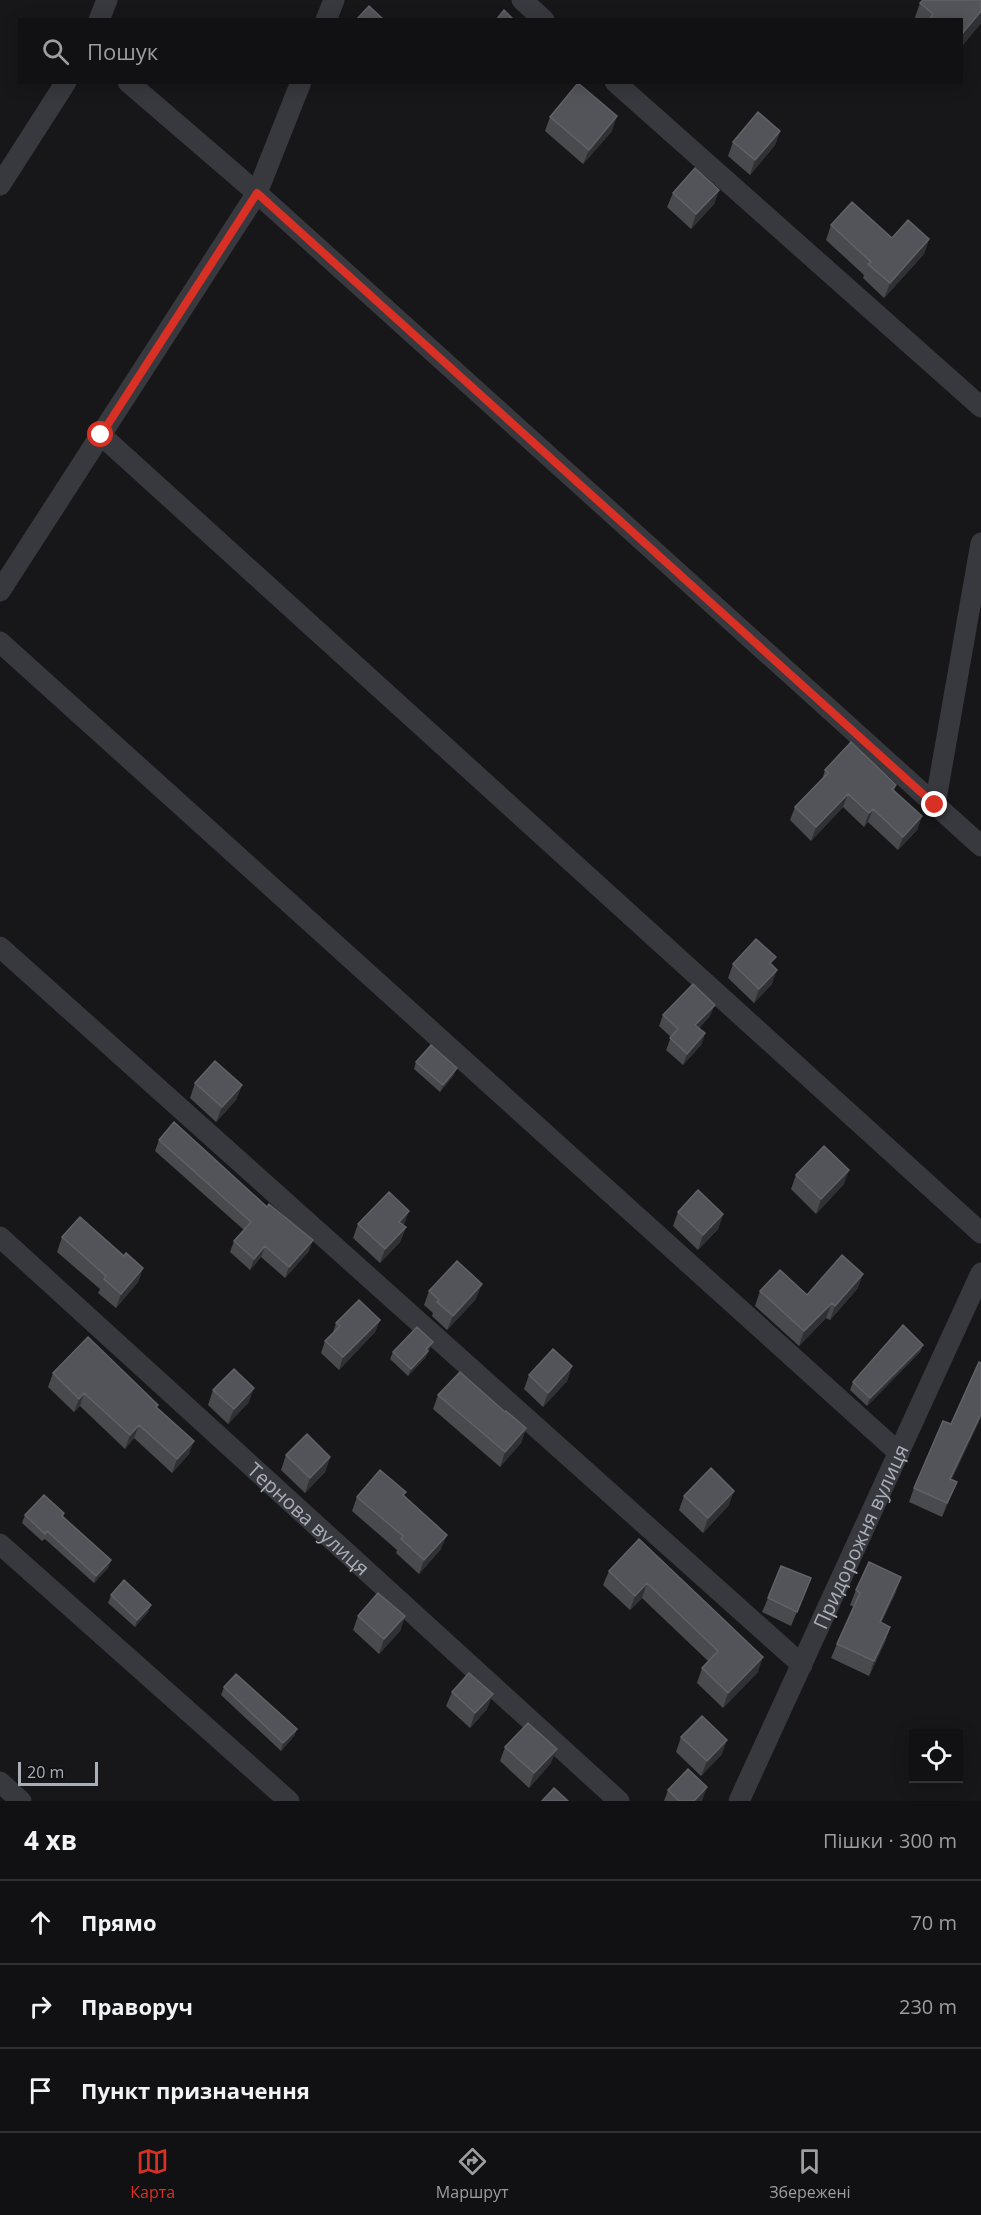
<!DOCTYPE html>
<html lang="uk">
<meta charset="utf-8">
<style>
body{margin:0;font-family:"Open Sans",sans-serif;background:#1e1f21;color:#f1f3f6}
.controls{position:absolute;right:18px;bottom:18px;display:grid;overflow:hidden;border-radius:0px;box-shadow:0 3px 15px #0003}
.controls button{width:54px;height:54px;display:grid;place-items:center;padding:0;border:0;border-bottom:2px solid #303133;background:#111113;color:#f1f3f6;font:30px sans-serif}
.scale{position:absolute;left:18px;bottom:15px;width:80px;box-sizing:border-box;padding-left:6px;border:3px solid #a9aeb8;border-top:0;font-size:16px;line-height:21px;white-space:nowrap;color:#a9aeb8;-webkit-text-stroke:4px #121214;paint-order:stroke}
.stop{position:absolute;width:18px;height:18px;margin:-14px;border:4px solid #d93025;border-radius:50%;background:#fff}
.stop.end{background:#d93025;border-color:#fff;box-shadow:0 2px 6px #0008}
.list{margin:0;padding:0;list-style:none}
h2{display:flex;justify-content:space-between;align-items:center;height:78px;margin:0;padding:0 24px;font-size:26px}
h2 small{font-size:20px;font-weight:400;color:#9c9da0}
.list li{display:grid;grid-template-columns:39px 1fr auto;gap:18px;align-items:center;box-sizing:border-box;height:84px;padding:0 24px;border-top:2px solid #303133}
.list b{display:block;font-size:22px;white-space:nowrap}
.list em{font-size:20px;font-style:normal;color:#9c9da0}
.icon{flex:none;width:33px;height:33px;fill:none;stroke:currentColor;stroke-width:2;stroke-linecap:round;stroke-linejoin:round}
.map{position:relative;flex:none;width:981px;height:1801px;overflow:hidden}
.search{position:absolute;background:#111113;box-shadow:0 3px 15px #0003;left:18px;right:18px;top:18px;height:66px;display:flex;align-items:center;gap:15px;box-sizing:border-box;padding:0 21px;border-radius:0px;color:#9c9da0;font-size:22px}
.sheet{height:330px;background:#111113}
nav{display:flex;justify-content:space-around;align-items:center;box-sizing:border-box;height:84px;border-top:2px solid #303133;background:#111113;font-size:16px;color:#9c9da0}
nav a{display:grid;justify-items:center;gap:3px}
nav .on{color:#d93025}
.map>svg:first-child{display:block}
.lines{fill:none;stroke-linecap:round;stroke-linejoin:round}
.minor{stroke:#38393e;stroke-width:21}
.wall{fill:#484a4e}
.shaded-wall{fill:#303134}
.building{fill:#535459;stroke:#606268;stroke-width:1.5}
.route{stroke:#d93025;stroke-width:8}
.labels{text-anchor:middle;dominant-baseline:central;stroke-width:6;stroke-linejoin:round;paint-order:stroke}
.street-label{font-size:20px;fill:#a9aeb8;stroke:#121214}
</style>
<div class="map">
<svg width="981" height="1801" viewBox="0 0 981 1801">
<rect width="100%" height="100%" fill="#171719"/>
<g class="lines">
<g class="minor">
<path d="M 522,0 L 544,20"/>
<path d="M 99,20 L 107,0"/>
<path d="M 326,20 L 334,0"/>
<path d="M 128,82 L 257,193 L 981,846"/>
<path d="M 615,82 L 981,407"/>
<path d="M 0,185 L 66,82"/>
<path d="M 101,435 L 981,1233"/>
<path d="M 0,591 L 257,193 L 301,82"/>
<path d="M 0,642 L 899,1453"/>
<path d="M 935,805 L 981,543"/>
<path d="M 0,947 L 802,1665"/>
<path id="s1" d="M 0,1237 L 619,1801"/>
<path d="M 0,1544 L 289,1801"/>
<path d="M 0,1782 L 21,1801"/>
<path id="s2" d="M 739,1801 L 981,1273"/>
</g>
</g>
<path class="wall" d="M 920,3 L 981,23 L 962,46 L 962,20 L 914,20 Z
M 550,117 L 612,131 L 583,164 L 545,131 Z
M 780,131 L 775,145 L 750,175 L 728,156 L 733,142 Z
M 719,190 L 714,204 L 691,229 L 667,207 L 673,193 Z
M 831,225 L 892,238 L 929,239 L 924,254 L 884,298 L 863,278 L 864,275 L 826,240 Z
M 825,770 L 896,785 L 894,791 L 922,816 L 917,830 L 898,850 L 868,822 L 864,827 L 843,807 L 811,841 L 790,820 L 795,807 L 822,780 Z
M 733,964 L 773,966 L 772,984 L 754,1003 L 728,978 Z
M 663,1015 L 710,1016 L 699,1028 L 705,1033 L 701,1045 L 683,1065 L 666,1050 L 671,1037 L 659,1026 Z
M 416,1062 L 454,1075 L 440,1092 L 414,1069 Z
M 195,1083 L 242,1085 L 236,1100 L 216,1122 L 190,1098 Z
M 159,1140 L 309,1251 L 285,1278 L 261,1257 L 250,1270 L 230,1252 L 234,1241 L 244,1230 L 155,1151 Z
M 796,1175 L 844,1184 L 816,1214 L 791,1189 Z
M 678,1212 L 723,1214 L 718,1229 L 698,1250 L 673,1226 Z
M 358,1224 L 404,1226 L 406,1227 L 400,1242 L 380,1263 L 353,1238 Z
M 62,1237 L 124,1256 L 143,1268 L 138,1282 L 116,1308 L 98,1293 L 100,1289 L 57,1252 Z
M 858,1288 L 830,1320 L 826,1318 L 799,1346 L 755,1306 L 760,1291 L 807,1295 Z
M 429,1291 L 476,1299 L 447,1330 L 432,1316 L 433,1313 L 424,1305 Z
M 380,1320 L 375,1332 L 339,1370 L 321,1353 L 325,1341 L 333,1333 L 336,1323 Z
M 433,1342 L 425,1358 L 408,1376 L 390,1359 L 393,1352 Z
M 923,1345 L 920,1352 L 867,1406 L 850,1390 L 853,1382 Z
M 572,1366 L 567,1381 L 543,1407 L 524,1389 L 529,1375 Z
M 53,1373 L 157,1408 L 189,1454 L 172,1473 L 134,1438 L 125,1449 L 80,1406 L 74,1412 L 48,1387 Z
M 213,1390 L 249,1402 L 228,1424 L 208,1405 Z
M 438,1395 L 505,1412 L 526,1428 L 521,1443 L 500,1467 L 433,1409 Z
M 286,1455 L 330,1457 L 325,1472 L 305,1493 L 281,1470 Z
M 952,1480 L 957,1482 L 942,1517 L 909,1502 L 914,1488 Z
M 404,1496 L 441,1549 L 419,1574 L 396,1553 L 397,1550 L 352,1511 L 357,1497 Z
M 684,1496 L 729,1505 L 703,1533 L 679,1510 Z
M 64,1513 L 63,1517 L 111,1560 L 108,1568 L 94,1583 L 45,1539 L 42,1541 L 22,1523 L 25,1515 Z
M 639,1539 L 758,1672 L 723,1708 L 697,1683 L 702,1668 L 708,1661 L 642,1598 L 630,1610 L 603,1585 L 609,1571 Z
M 811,1578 L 791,1626 L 762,1612 L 768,1598 Z
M 856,1590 L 896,1592 L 881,1623 L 890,1627 L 885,1642 L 869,1676 L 831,1658 L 837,1644 L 854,1607 L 850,1605 Z
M 111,1595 L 151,1605 L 148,1612 L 135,1627 L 108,1603 Z
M 358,1616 L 405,1616 L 400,1631 L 379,1654 L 353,1630 Z
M 224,1687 L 297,1729 L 294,1736 L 281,1751 L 221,1695 Z
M 452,1692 L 487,1709 L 470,1728 L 446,1706 Z
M 681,1737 L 722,1754 L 701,1776 L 676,1752 Z
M 505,1747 L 551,1763 L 529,1788 L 500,1761 Z
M 668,1790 L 702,1801 L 664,1801 Z"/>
<path class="shaded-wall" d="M 981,11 L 981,23 L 962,46 L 962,34 Z
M 617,116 L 612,131 L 583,164 L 589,150 Z
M 780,131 L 775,145 L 750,175 L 755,160 Z
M 719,190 L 714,204 L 691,229 L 696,214 Z
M 929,239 L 924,254 L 884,298 L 890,283 Z
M 848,794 L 843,807 L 811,841 L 816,827 Z
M 873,809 L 868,822 L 864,827 L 869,813 Z
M 922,816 L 917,830 L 898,850 L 903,837 Z
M 777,970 L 772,984 L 754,1003 L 759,989 Z
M 715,1005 L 710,1016 L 691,1036 L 695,1025 Z
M 705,1033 L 701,1045 L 683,1065 L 687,1054 Z
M 457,1068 L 454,1075 L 440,1092 L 443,1085 Z
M 242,1085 L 236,1100 L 216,1122 L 222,1107 Z
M 849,1170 L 844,1184 L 816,1214 L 821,1199 Z
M 409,1211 L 404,1225 L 394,1236 L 399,1222 Z
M 723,1214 L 718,1229 L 698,1250 L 703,1235 Z
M 406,1227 L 400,1242 L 380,1263 L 385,1249 Z
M 313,1240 L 309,1251 L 285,1278 L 289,1267 Z
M 265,1246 L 261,1257 L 250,1270 L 254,1259 Z
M 143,1268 L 138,1282 L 116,1308 L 121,1294 Z
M 863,1274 L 858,1288 L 830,1320 L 835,1306 Z
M 482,1284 L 476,1299 L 447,1330 L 453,1316 Z
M 832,1303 L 826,1318 L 799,1346 L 804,1331 Z
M 380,1320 L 375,1332 L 339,1370 L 343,1357 Z
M 433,1342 L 425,1358 L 408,1376 L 411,1369 Z
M 923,1345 L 920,1352 L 867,1406 L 870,1398 Z
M 572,1366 L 567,1381 L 543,1407 L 548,1393 Z
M 254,1388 L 249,1402 L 228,1424 L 234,1409 Z
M 84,1393 L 80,1406 L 74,1412 L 79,1399 Z
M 981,1414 L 981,1418 L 945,1494 L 950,1479 Z
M 139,1425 L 134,1438 L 125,1449 L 130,1435 Z
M 526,1428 L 521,1443 L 500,1467 L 505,1452 Z
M 194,1441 L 189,1454 L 172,1473 L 177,1459 Z
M 330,1457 L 325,1472 L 305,1493 L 310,1478 Z
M 957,1482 L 942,1517 L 947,1503 Z
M 734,1491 L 729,1505 L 703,1533 L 708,1518 Z
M 447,1535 L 441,1549 L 419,1574 L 424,1560 Z
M 111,1560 L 108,1568 L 94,1583 L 96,1576 Z
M 901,1577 L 896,1592 L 874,1637 L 880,1622 Z
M 647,1583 L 642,1598 L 630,1610 L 635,1596 Z
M 151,1605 L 148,1612 L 135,1627 L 137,1620 Z
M 405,1616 L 400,1631 L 379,1654 L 384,1639 Z
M 890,1627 L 885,1642 L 869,1676 L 874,1661 Z
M 763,1657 L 758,1672 L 723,1708 L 728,1693 Z
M 493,1694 L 487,1709 L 470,1728 L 475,1713 Z
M 297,1729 L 294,1736 L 281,1751 L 283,1743 Z
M 727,1740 L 722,1754 L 701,1776 L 707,1761 Z
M 557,1749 L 551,1763 L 529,1788 L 534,1773 Z
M 707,1787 L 702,1801 L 694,1801 Z"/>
<path class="building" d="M 923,0 L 981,0 L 981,11 L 962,34 L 962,20 L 929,20 L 933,14 L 920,3 Z
M 369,6 L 384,20 L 356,20 Z
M 504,10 L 514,20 L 496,20 Z
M 578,83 L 617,116 L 589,150 L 550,117 Z
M 758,112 L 780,131 L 755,160 L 733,142 Z
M 695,168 L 719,190 L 696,214 L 673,193 Z
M 852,202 L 892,238 L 908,220 L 929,239 L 890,283 L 868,264 L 871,262 L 831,225 Z
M 851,742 L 896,785 L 892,789 L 922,816 L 903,837 L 873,809 L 869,813 L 848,794 L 816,827 L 795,807 L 828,773 L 825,770 Z
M 756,939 L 776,957 L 770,963 L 777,970 L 759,989 L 733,964 Z
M 693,984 L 715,1005 L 695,1025 L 705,1033 L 687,1054 L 670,1038 L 678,1029 L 663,1015 Z
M 431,1045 L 457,1068 L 443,1085 L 416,1062 Z
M 215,1061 L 242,1085 L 222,1107 L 195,1083 Z
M 174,1122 L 267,1207 L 269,1204 L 313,1240 L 289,1267 L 265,1246 L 254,1259 L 234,1241 L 251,1222 L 159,1140 Z
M 824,1146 L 849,1170 L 821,1199 L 796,1175 Z
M 698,1190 L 723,1214 L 703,1235 L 678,1212 Z
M 389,1192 L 409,1211 L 399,1222 L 406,1227 L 385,1249 L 358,1224 Z
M 80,1217 L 124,1256 L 126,1253 L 143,1268 L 121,1294 L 104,1279 L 106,1276 L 62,1237 Z
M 842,1255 L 863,1274 L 835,1306 L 832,1303 L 804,1331 L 760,1291 L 780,1270 L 807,1295 Z
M 457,1261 L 482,1284 L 453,1316 L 437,1302 L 439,1300 L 429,1291 Z
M 359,1300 L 380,1320 L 343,1357 L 325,1341 L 340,1326 L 336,1323 Z
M 903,1325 L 923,1345 L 870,1398 L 853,1382 Z
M 417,1327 L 433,1342 L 426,1349 L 428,1351 L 411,1369 L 393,1352 Z
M 88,1337 L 158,1405 L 156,1407 L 194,1441 L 177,1459 L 139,1425 L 130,1435 L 84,1393 L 79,1399 L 53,1373 Z
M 553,1349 L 572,1366 L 548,1393 L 529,1375 Z
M 979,1362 L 981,1363 L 981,1414 L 950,1479 L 957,1482 L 947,1503 L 914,1488 L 943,1421 L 951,1424 Z
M 234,1369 L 254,1388 L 234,1409 L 213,1390 Z
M 460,1372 L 505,1412 L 506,1411 L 526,1428 L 505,1452 L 438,1395 Z
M 307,1434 L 330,1457 L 310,1478 L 286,1455 Z
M 711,1468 L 734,1491 L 708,1518 L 684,1496 Z
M 380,1470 L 406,1492 L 403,1495 L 447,1535 L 424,1560 L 401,1539 L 403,1536 L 357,1497 Z
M 44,1495 L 64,1513 L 62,1516 L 111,1560 L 96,1576 L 47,1531 L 45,1534 L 25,1515 Z
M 639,1539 L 763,1657 L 728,1693 L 702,1668 L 718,1651 L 647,1583 L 635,1596 L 609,1571 Z
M 869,1562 L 901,1577 L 880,1622 L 890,1627 L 874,1661 L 837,1644 L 860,1593 L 856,1590 Z
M 781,1566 L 811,1578 L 797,1612 L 768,1598 Z
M 124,1580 L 151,1605 L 137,1620 L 111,1595 Z
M 378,1593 L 405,1616 L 384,1639 L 358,1616 Z
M 469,1673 L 493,1694 L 475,1713 L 452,1692 Z
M 236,1674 L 297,1729 L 283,1743 L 224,1687 Z
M 702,1716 L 727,1740 L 707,1761 L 681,1737 Z
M 528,1723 L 557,1749 L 534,1773 L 505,1747 Z
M 688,1769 L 707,1787 L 694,1801 L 679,1801 L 668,1790 Z
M 554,1788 L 568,1801 L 542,1801 Z"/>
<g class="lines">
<path class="route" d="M 101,435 L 257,193 L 935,805"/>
</g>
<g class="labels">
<g class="street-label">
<text stroke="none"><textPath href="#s1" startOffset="418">Тернова вулиця</textPath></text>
<text stroke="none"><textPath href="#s2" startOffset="291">Придорожня вулиця</textPath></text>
</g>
</g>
</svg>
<div class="controls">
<button><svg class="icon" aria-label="locate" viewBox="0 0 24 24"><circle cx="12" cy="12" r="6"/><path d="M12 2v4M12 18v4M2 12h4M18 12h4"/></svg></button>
</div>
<div class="scale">20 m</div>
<div class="stop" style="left:101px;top:435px"></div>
<div class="stop end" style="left:935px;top:805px"></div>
<div class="search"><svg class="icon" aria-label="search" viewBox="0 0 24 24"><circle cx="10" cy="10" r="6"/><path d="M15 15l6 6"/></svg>Пошук</div>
</div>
<section class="sheet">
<h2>4 хв<small>Пішки · 300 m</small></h2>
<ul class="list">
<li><svg class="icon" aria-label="ahead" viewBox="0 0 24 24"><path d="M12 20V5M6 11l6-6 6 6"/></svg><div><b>Прямо</b></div><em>70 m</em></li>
<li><svg class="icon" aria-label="right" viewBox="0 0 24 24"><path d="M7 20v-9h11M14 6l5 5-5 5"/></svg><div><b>Праворуч</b></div><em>230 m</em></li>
<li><svg class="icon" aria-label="arrive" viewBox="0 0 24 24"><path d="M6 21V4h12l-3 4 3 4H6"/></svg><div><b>Пункт призначення</b></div></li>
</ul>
</section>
<nav>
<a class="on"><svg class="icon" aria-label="map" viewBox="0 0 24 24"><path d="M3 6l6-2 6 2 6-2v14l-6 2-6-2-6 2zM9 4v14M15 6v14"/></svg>Карта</a>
<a><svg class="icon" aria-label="directions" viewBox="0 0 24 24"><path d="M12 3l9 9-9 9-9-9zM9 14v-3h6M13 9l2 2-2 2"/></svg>Маршрут</a>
<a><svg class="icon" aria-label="saved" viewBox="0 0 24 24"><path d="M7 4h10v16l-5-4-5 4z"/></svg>Збережені</a>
</nav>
